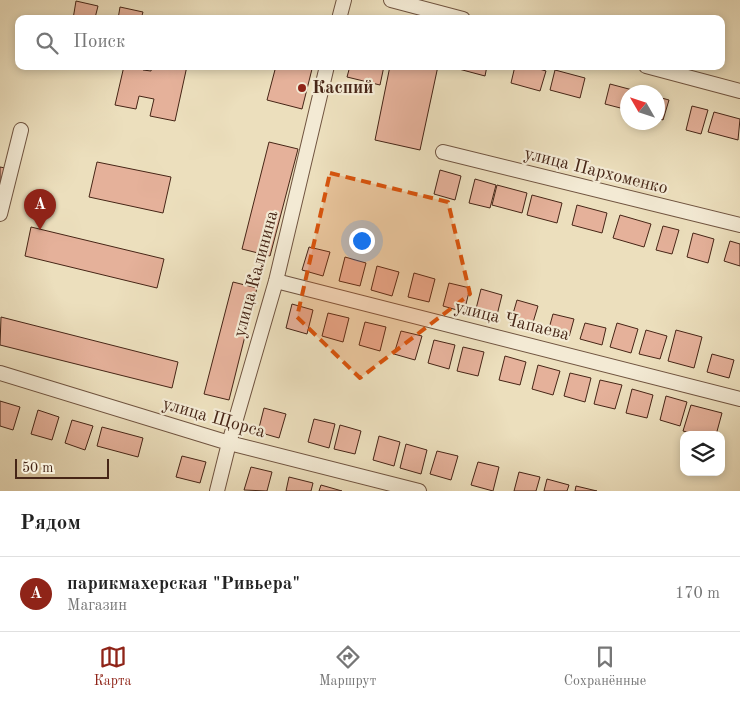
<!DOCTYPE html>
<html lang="ru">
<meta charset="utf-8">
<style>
body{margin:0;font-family:"Old Standard TT",serif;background:#f6f6f6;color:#222}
.controls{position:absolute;right:15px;bottom:15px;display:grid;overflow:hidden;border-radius:10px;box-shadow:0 2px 8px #0003}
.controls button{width:45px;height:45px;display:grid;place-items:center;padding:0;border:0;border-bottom:1px solid #e0e0e0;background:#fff;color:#222;font:25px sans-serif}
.compass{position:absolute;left:620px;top:85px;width:45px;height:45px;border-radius:50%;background:#fff;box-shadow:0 2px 8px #0003;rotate:309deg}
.scale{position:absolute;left:15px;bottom:12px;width:94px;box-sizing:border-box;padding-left:5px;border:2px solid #462516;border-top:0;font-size:14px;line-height:18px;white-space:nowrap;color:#462516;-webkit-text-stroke:4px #f3ead4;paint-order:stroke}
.you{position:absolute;left:361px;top:240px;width:18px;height:18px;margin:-12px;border:4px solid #fff;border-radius:50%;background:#1a73e8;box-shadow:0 0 0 8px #1a73e833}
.badge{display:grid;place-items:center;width:32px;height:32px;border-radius:50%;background:#8f2418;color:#fff;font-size:16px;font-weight:700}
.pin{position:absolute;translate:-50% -41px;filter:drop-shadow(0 1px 2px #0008)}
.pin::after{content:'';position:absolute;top:26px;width:18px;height:15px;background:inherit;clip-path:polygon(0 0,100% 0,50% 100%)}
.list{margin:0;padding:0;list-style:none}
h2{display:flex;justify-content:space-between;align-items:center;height:65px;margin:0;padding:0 20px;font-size:21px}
h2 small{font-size:16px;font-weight:400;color:#767676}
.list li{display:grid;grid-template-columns:32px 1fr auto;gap:15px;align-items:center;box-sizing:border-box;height:75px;padding:0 20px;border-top:1px solid #e0e0e0}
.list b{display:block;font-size:19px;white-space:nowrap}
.list p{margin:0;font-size:16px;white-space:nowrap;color:#767676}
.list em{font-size:16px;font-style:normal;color:#767676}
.icon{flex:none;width:28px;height:28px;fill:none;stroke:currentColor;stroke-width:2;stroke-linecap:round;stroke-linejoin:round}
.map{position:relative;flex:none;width:740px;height:491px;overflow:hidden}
.search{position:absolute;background:#fff;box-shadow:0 2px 8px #0003;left:15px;right:15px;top:15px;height:55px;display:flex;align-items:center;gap:12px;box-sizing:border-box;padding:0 18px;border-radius:10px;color:#767676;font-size:19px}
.sheet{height:140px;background:#fff}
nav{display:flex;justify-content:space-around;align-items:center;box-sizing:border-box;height:70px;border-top:1px solid #e0e0e0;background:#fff;font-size:14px;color:#767676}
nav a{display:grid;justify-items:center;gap:2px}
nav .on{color:#8f2418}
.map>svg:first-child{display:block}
.building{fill:#e5b19a;stroke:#462516}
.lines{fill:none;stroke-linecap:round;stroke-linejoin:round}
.minor-casing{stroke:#705440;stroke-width:16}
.minor{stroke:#f3ead4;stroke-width:14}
.marked{fill:#d8540d;fill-opacity:0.2;stroke:#d8540d;stroke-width:4;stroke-dasharray:10 6;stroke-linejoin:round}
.poi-dot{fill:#8f2418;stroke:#f3ead4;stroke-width:2}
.labels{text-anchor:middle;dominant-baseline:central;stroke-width:4.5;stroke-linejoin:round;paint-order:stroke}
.poi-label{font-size:18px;font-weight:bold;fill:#462516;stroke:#f3ead4;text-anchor:start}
.street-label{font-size:18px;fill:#462516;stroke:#f3ead4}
</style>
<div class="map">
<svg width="740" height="491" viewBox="0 0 740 491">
<rect width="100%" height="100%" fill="#ecdfbd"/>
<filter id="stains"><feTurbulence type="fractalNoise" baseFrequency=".004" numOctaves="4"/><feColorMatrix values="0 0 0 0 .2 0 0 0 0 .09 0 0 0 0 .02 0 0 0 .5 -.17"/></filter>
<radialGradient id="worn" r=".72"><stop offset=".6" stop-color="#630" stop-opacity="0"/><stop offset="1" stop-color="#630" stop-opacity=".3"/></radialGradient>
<path class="building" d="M 76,1 L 98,6 L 95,18 L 99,19 L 73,19 Z
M 120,7 L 143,12 L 141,19 L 118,19 Z
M 124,66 L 144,66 L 143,70 L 151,71 L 152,66 L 187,66 L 175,121 L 150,116 L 154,99 L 139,96 L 136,109 L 115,105 Z
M 276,66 L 303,66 L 312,69 L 302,109 L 267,100 Z
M 350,66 L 384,66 L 380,85 L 347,77 Z
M 390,66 L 438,66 L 420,150 L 375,140 Z
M 455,66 L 487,66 L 485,76 L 455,68 Z
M 515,66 L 529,66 L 546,71 L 540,91 L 511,83 Z
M 555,70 L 585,78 L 580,98 L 550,90 Z
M 610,84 L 640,92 L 628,92 L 628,110 L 605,104 Z
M 658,97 L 669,100 L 663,120 L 658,118 Z
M 692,106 L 708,110 L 701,134 L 686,130 Z
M 714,112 L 740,119 L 738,140 L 708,132 Z
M 269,142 L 298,149 L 270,256 L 242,249 Z
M 97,162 L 171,177 L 163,213 L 89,197 Z
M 0,167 L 5,168 L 0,188 Z
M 440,170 L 461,176 L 455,200 L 434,194 Z
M 475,179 L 496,185 L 490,208 L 469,203 Z
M 497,185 L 527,193 L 522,213 L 492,205 Z
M 532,195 L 562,203 L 557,223 L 527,215 Z
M 577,205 L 607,213 L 602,233 L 572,225 Z
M 620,215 L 651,224 L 644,247 L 613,238 Z
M 663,226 L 679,230 L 672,254 L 656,250 Z
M 31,227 L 164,259 L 157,288 L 25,256 Z
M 693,233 L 714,239 L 708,263 L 687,257 Z
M 730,241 L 740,244 L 740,266 L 724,261 Z
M 309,247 L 330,252 L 323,276 L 302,270 Z
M 345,257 L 366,263 L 360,286 L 339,281 Z
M 377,266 L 399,272 L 392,296 L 371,290 Z
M 414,273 L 435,279 L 429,302 L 408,297 Z
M 233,282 L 257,288 L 229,400 L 204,394 Z
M 449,283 L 470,288 L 464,312 L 443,306 Z
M 481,289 L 502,295 L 496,319 L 475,313 Z
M 517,300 L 538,306 L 531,329 L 510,324 Z
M 292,304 L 313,310 L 307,334 L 286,328 Z
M 328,313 L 349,318 L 343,342 L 322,336 Z
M 553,314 L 574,319 L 569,337 L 548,332 Z
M 1,317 L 178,362 L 172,388 L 0,345 Z
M 365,322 L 386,327 L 380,351 L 359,345 Z
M 585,323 L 606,328 L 602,345 L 580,339 Z
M 617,323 L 638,329 L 631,353 L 610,347 Z
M 646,330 L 667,336 L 660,359 L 639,354 Z
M 676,330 L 702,337 L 694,368 L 668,361 Z
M 401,331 L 422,336 L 415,360 L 394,354 Z
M 434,340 L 455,345 L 449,369 L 428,363 Z
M 463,347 L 484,352 L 478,376 L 457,371 Z
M 712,354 L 734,360 L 729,378 L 707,372 Z
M 505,356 L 526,362 L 520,385 L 499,380 Z
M 538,365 L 560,371 L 553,395 L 532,389 Z
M 570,373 L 591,378 L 585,402 L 564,396 Z
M 600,380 L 622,385 L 615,409 L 594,404 Z
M 632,389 L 653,395 L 647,418 L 626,413 Z
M 666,396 L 687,402 L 680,426 L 660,420 Z
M 0,401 L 20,407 L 13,430 L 0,426 Z
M 691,405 L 722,413 L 716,435 L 698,435 L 683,431 Z
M 264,408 L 286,414 L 279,438 L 258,432 Z
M 38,410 L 59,417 L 52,440 L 31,434 Z
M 314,419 L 335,424 L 329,448 L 308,442 Z
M 72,420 L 93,426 L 85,450 L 65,443 Z
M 340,425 L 361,431 L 355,454 L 334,449 Z
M 102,427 L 143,438 L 138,457 L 97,446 Z
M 379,436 L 400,442 L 394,466 L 373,460 Z
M 406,444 L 427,450 L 421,474 L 400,468 Z
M 437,451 L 458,456 L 451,480 L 430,474 Z
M 182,456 L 206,462 L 200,483 L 176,477 Z
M 478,462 L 499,467 L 493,491 L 471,485 Z
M 251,467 L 272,472 L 267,491 L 244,490 Z
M 519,472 L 540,477 L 536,491 L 514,491 Z
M 289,477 L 313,483 L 311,491 L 286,491 Z
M 547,479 L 569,485 L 567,491 L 544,491 Z
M 321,485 L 342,491 L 319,491 Z
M 576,486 L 597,491 L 575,491 Z"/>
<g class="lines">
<defs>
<path id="minor" d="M 391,0 L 463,19
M 339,19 L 344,0
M 646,66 L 740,91
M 443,152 L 740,225
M 0,214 L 21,130
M 276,281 L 740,399
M 0,373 L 229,443 L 419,491
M 217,491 L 229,443 L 276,281 L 327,66"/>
</defs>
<use href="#minor" class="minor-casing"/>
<use href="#minor" class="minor"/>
</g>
<path class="marked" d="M 330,173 L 448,202 L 470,294 L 360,378 L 297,317 Z"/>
<circle class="poi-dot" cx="302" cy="88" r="5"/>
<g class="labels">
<g class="poi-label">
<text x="312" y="88">Каспий</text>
</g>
<g class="street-label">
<text transform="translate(596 171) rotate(14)">улица Пархоменко</text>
<text transform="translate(256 274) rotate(-75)">улица Калинина</text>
<text transform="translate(512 321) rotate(14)">улица Чапаева</text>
<text transform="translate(214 418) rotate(16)">улица Щорса</text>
</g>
</g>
<rect width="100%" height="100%" filter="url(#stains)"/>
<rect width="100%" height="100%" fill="url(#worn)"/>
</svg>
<div class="controls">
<button><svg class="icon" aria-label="layers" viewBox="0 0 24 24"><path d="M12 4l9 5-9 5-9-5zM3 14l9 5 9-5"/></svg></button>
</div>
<svg class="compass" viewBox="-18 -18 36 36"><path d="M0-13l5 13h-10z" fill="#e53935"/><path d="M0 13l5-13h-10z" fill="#767676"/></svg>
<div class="scale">50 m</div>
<div class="you"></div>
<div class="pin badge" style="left:40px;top:230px">A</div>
<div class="search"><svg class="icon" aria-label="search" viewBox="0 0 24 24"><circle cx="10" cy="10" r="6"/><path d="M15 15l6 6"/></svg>Поиск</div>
</div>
<section class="sheet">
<h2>Рядом<small></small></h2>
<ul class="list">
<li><span class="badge">A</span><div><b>парикмахерская &quot;Ривьера&quot;</b><p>Магазин</p></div><em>170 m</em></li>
</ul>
</section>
<nav>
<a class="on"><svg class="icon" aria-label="map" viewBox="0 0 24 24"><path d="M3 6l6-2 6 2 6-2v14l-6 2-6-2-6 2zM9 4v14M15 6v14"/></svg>Карта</a>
<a><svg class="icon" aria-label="directions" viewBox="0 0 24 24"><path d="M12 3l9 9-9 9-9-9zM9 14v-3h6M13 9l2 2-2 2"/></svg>Маршрут</a>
<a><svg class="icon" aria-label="saved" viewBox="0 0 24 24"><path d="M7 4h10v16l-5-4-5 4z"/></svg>Сохранённые</a>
</nav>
